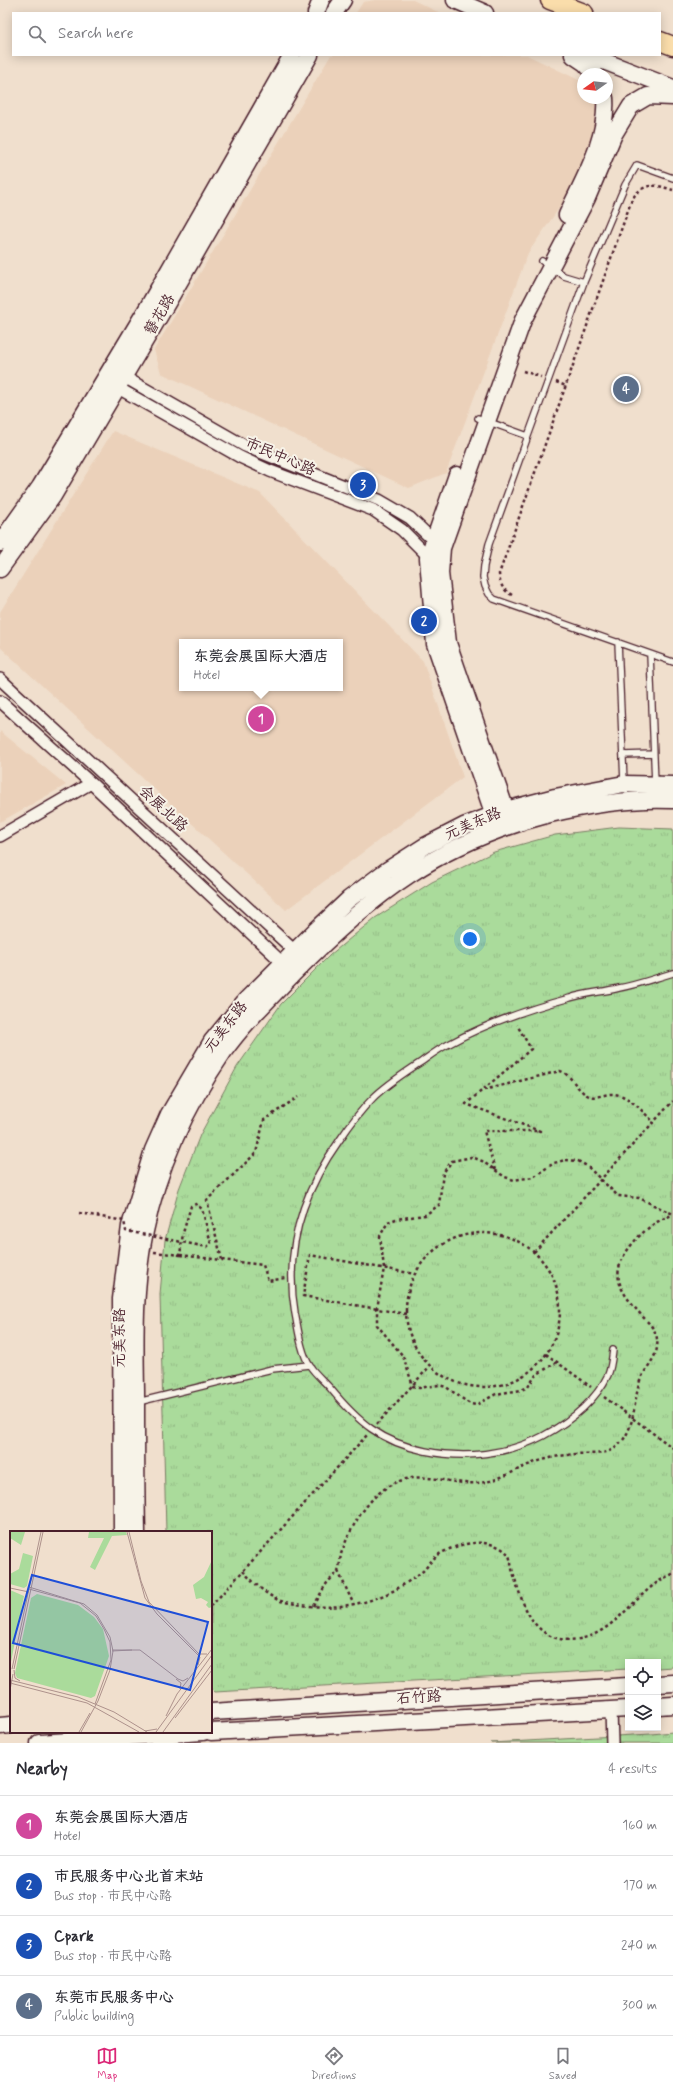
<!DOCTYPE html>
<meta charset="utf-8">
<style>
body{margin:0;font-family:Mynerve,"LXGW WenKai TC",sans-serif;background:#f7f7f7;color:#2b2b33}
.controls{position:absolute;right:12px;bottom:12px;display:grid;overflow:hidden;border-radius:0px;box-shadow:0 2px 10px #0003}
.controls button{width:36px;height:36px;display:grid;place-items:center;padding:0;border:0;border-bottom:1px solid #e1e1e2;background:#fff;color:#2b2b33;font:20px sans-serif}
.compass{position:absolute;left:577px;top:68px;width:36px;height:36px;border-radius:50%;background:#fff;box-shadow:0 2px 10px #0003;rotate:255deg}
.you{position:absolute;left:470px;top:939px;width:14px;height:14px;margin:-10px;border:3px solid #fff;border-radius:50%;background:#1a73e8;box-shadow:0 0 0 6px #1a73e833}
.badge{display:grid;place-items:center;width:26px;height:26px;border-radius:50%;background:#db2777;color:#fff;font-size:13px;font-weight:700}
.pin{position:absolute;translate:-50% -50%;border:2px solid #fff;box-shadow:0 1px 4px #0006}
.popup{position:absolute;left:179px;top:639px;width:164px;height:52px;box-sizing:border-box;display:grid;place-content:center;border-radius:0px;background:#fff;filter:drop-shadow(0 1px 3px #0005);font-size:13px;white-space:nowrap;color:#7c7c81}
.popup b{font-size:15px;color:#2b2b33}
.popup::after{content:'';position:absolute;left:50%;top:100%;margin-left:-8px;border:8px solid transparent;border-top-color:#fff}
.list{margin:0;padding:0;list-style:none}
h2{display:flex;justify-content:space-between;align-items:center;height:52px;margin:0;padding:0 16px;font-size:17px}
h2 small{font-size:13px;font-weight:400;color:#7c7c81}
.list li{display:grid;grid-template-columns:26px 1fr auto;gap:12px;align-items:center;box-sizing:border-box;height:60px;padding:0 16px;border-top:1px solid #e1e1e2}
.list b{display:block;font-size:15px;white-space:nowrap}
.list p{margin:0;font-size:13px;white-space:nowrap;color:#7c7c81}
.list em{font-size:13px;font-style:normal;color:#7c7c81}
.icon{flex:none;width:22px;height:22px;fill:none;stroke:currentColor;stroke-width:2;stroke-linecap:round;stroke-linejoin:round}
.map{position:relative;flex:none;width:673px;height:1743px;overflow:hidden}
.search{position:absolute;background:#fff;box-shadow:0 2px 10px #0003;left:12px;right:12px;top:12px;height:44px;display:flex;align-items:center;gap:10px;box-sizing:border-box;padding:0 14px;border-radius:0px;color:#7c7c81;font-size:15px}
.sheet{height:292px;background:#fff}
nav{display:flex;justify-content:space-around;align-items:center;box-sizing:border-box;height:56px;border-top:1px solid #e1e1e2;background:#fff;font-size:11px;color:#7c7c81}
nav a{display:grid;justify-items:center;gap:2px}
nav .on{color:#db2777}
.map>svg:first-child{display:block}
.built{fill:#ebd1ba;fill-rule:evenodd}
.park{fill:url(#park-tufts);stroke:#7a7d63}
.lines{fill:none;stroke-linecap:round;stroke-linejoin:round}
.lane-casing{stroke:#4a1f2b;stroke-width:8}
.street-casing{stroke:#4a1f2b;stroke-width:14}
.secondary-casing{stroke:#4a1f2b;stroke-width:19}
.primary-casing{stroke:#4a1f2b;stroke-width:21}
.path{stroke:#4a1f2b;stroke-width:2.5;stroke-dasharray:3 3;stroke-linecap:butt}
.lane{stroke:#f7f3e8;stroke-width:5.5}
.street{stroke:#f7f3e8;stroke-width:11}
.secondary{stroke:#f7f3e8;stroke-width:16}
.primary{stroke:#faddab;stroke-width:18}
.path-bridge{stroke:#4a1f2b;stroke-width:2.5;stroke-dasharray:3 3;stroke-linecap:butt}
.labels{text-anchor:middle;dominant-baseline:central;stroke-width:4;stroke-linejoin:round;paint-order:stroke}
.street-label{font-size:15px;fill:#4a1f2b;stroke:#f7f3e8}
.inset-road{fill:none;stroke:#ae928c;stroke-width:1}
.view{fill:#1d4ed8;fill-opacity:0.15;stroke:#1d4ed8;stroke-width:2}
.inset-edge{fill:none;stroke:#4a1f2b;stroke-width:2}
</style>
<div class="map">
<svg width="673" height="1743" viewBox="0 0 673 1743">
<defs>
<pattern id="park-tufts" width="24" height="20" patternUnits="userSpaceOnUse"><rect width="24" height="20" fill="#aadb9b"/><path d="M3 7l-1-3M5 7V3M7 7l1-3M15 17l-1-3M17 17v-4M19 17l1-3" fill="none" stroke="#94bc86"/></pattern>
</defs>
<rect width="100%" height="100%" fill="#f0dfcd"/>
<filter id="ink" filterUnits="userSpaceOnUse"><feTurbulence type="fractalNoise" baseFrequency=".025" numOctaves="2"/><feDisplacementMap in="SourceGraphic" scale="8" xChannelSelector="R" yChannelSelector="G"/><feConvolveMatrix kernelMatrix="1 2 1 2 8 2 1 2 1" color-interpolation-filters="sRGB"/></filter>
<g filter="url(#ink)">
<path class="built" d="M 375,0 L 413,0 L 440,13 L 356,13 L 363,2 Z
M 331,55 L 527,55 L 583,82 L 583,98 L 597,98 L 600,106 L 592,142 L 564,201 L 528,253 L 446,473 L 409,488 L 161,373 L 154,350 Z
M 113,431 L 260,493 L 423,661 L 463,777 L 286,910 L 0,647 L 0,612 ZM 182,642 L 340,642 L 340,688 L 182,688 Z
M 0,731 L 66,785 L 0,822 Z"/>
<path class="park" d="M 619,827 L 673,829 L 673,1667 L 658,1668 L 658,1662 L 628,1662 L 628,1669 L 215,1692 L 211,1688 L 211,1532 L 166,1532 L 160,1294 L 165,1240 L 179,1189 L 200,1135 L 237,1067 L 281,1004 L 330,955 L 375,918 L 432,882 L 494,852 L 555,835 Z
M 673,1732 L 673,1743 L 491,1743 L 651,1734 Z"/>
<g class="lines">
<defs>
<path id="lane" d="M 542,261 L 564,276 L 584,282
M 478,418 L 528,436 L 489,544 L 484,566 L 483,577 L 485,586 L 489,594 L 494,599 L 673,662
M 528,436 L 584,282 L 625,185 L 637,165 L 673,178
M 618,642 L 624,782
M 650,654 L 655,784
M 623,755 L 653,754
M 613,1350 C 612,1358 611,1368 608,1375 C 595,1402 569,1422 543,1436 C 507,1455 464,1459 425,1451 C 381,1442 358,1422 330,1388 C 324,1381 315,1374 310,1366 C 301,1353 298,1328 295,1313 C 284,1249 302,1193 339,1141 C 349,1126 360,1111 373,1098 C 386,1085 403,1074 418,1064 C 427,1058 437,1050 447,1045 C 485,1024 528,1009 570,998 C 586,993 603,992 619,988 C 637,985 655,978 673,973
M 138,1402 L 272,1369 L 309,1365"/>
<path id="street" d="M 119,374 L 245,446 L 379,500 L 410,518 L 438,545
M 111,384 L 240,457 L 270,471 L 373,510 L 402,530 L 433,561
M 0,679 L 299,955
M 0,701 L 91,783 L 287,967
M 0,836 L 91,783
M 611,1710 L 612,1743"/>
<path id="secondary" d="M 455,0 L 485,13
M 316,13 L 321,0
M 334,13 L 343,0
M 573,55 L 585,63 L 595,74
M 588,55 L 673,88
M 567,215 C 584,178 608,139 605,98
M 457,475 L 428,558 L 435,644 L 497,824
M 0,543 L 40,487 L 148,307 L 292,55
M 0,569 L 53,496 L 159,317 L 310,55
M 509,819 L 448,643 L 440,573 L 442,548 L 523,320 L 587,198 L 614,134 L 631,106 L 648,96 L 673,97
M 122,1532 L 121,1299 L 130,1226 L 153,1150 L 169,1114 L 212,1041 L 245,1001 L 315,931 L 349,899 L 386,871 L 425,846 L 464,826 L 506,810 L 555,797 L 624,784 L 673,785
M 137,1532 C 136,1485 136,1438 136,1392 C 135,1338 134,1284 145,1231 C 158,1167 187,1105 224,1051 C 244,1023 269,999 293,974 C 372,894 439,842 550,814 C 591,804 631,798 673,800
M 658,1684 L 673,1683
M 658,1706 L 673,1705
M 211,1712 L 628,1686
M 0,1726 L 11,1725
M 211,1732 L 628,1709
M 39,1743 L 203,1732"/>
<path id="primary" d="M 550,0 L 584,13
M 660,41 L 673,46"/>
</defs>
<use href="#lane" class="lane-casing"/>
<use href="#street" class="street-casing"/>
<use href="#secondary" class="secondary-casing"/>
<use href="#primary" class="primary-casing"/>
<path class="path" d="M 523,371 L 541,377
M 556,382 L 566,386
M 512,595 C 503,590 500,585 499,574 L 632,199 C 644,182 655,184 673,190
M 484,1090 L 560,1071 C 571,1074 576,1089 587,1095 C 595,1100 605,1093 614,1094 C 631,1096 641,1111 654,1122
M 495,1170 L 484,1131 L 540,1131 L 466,1104 L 531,1049 L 517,1025
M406 1310a77 77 0 1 1 154 0a77 77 0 1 1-154 0Z
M 154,1252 L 180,1255 L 183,1233
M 534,1252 L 673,1101
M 180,1255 L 263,1265 L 268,1281 L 285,1278
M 222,1260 L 207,1200 L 256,1153 L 264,1120 L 298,1097
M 406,1314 L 303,1296 L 310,1255 L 415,1274
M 546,1354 L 591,1387
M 557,1362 L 536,1375 L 528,1387 L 521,1390 L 496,1394 L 476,1405 L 470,1404 L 446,1387 L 439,1385 L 419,1388 L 413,1386 L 403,1356 L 377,1325 L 377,1309 L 384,1268 L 380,1236 L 388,1222 L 396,1219 L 425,1215 L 439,1205 L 443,1173 L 452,1161 L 472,1157 L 482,1161 L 505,1177 L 514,1180 L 533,1177 L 554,1163 L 565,1160 L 578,1161 L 587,1166 L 618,1196 L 639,1198 L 673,1214
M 604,1397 L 673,1448
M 377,1424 L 430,1366
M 243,1571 C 253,1582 264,1593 278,1600 C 283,1602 290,1603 296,1604 C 333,1611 374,1605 406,1583 C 412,1579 418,1575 423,1571 C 428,1566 432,1559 438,1555 C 447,1549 464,1543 475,1543 C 487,1542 500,1545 508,1554 C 511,1558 511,1567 513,1572 C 523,1606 534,1646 579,1639 C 619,1632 638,1587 673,1574
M 338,1571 L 354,1605
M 211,1606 L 367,1435
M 314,1606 C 318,1599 322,1590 327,1583 C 330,1579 336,1575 338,1571 C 340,1566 340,1559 341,1554 C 352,1523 375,1482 412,1478 C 436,1475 459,1487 485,1482 C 507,1478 525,1463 547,1459 C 556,1456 567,1455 576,1454 C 589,1453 604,1456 615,1448 C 635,1433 633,1406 639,1384 C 643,1368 660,1358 657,1339 C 656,1330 649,1323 643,1317 C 619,1290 607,1274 633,1243 C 643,1231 658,1219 673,1215"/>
<use href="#lane" class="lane"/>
<use href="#street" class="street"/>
<use href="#secondary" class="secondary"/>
<use href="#primary" class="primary"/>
<path class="path-bridge" d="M 79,1213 L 124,1221 L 126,1231 L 207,1247 L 211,1243 L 202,1209 L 196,1204 L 191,1206 L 183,1233"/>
</g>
</g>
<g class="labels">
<g class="street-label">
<text transform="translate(160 315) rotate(-60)">簪花路</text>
<text transform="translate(280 457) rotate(23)">市民中心路</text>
<text transform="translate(163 809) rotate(43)">会展北路</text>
<text transform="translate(473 824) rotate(-23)">元美东路</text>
<text transform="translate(226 1027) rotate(-52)">元美东路</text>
<text transform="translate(120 1338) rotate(-90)">元美东路</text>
<text transform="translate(419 1698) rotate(-4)">石竹路</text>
</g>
</g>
<g transform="translate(10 1531)">
<rect width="202" height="202" fill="#f0dfcd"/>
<path d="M 0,1 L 15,1 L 11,14 L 0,7 ZM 13,22 L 23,25 L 17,55 L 14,57 L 0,53 L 0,43 L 9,38 ZM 202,29 L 202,76 L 199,77 L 196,74 L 198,71 L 191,67 L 186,68 L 183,54 L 194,46 Z" fill="#aadb9b"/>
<path d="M 79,1 L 116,1 L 117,4 L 102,5 L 85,39 L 80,36 L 94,7 L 78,7 ZM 0,59 L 14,65 L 0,136 ZM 27,63 L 68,74 L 84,86 L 93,98 L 99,125 L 85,165 L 81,167 L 7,147 L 5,142 L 21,67 Z" fill="#aadb9b"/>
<path class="inset-road" d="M 117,1 L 135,67 L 147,83 L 190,126 L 188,134M 119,1 L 131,50 L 139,71 L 189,123 L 197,123M 19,56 L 74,73 L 87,84 L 100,106 L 103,120 L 100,139 L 88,170 L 71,201M 0,57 L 19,61M 19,58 L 70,72 L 86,85 L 94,98 L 100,111 L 101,129 L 85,173M 102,119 L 130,119 L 168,148 L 173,150 L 178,147M 102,120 L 122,119M 2,138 L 31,1M 4,138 L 33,1M 4,139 L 5,147 L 10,150M 166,148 L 171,152 L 170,158M 0,149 L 68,166 L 104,181 L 137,201M 0,152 L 77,172 L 129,201M 0,159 L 3,143M 156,185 L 167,163 L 202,118M 165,187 L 202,139M 135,200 L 147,198M 69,201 L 80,182M 146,201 L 202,124M 153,201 L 202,133"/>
<path class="view" d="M 22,44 L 198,91 L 180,159 L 3,112 Z"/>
<rect width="202" height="202" class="inset-edge"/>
</g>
</svg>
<div class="controls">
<button><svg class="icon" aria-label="locate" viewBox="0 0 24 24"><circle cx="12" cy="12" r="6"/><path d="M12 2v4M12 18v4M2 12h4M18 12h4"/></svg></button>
<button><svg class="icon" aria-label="layers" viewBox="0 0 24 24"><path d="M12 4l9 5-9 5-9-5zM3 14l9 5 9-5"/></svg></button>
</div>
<svg class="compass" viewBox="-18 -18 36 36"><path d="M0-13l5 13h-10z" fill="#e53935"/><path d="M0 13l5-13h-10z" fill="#7c7c81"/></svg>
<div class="you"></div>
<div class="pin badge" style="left:261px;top:719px;background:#d1479c">1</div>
<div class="popup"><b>东莞会展国际大酒店</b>Hotel</div>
<div class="pin badge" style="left:424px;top:621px;background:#1a4fb4">2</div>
<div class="pin badge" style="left:363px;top:485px;background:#1a4fb4">3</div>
<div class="pin badge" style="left:626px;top:389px;background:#5c6f8a">4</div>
<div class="search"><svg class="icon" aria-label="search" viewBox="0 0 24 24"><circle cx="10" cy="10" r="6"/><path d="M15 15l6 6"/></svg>Search here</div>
</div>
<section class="sheet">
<h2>Nearby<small>4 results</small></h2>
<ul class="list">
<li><span class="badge" style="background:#d1479c">1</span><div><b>东莞会展国际大酒店</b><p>Hotel</p></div><em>160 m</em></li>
<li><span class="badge" style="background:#1a4fb4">2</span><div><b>市民服务中心北首末站</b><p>Bus stop · 市民中心路</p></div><em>170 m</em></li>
<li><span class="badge" style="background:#1a4fb4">3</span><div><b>Cpark</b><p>Bus stop · 市民中心路</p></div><em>240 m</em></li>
<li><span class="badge" style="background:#5c6f8a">4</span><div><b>东莞市民服务中心</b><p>Public building</p></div><em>300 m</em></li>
</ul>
</section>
<nav>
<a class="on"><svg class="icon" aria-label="map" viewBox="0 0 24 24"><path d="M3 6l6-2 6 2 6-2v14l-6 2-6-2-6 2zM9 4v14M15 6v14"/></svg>Map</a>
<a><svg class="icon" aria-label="directions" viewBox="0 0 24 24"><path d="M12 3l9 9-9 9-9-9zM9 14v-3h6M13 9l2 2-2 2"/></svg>Directions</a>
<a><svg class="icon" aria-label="saved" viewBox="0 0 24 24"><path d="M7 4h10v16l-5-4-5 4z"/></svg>Saved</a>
</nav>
